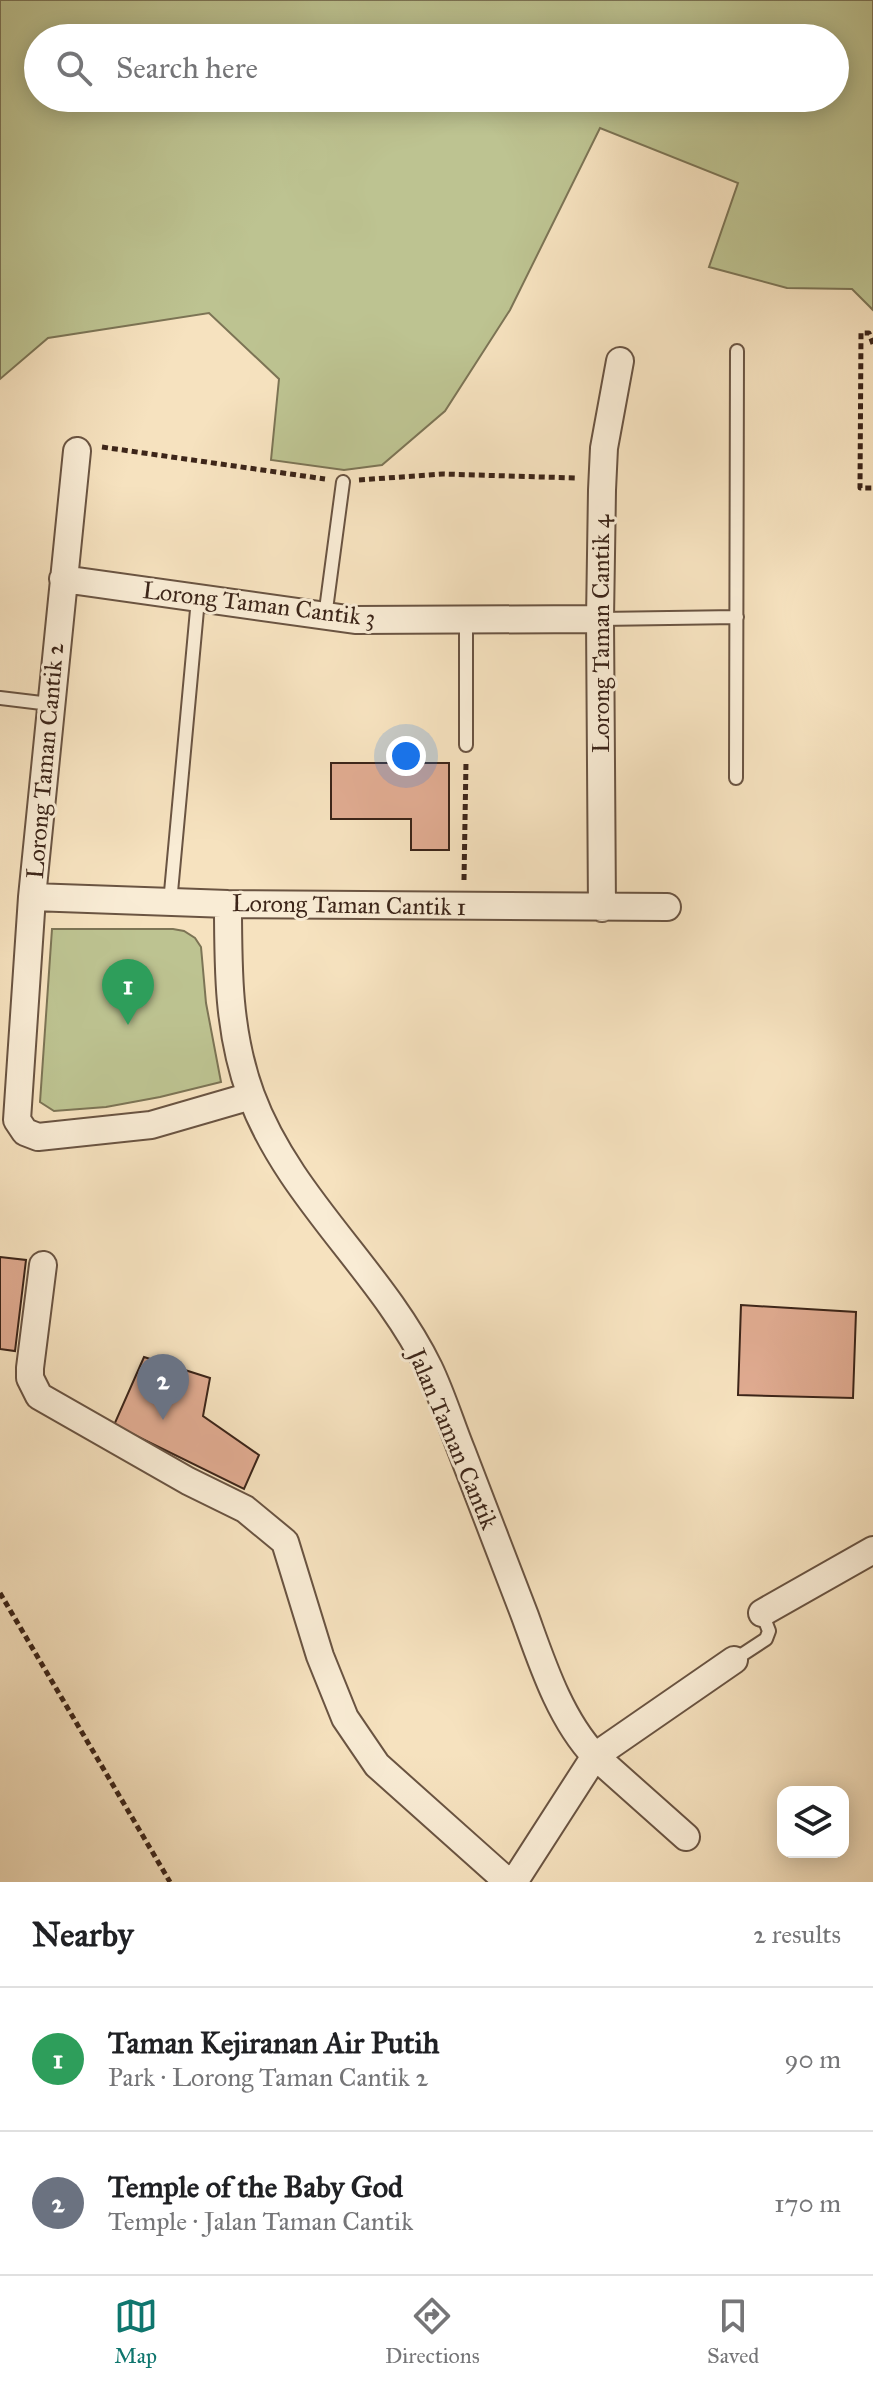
<!DOCTYPE html>
<meta charset="utf-8">
<style>
body{margin:0;font-family:"IM FELL Great Primer",serif;background:#f6f6f6;color:#202124}
.controls{position:absolute;right:24px;bottom:24px;display:grid;overflow:hidden;border-radius:16px;box-shadow:0 4px 20px #0003}
.controls button{width:72px;height:72px;display:grid;place-items:center;padding:0;border:0;border-bottom:2px solid #e0e0e0;background:#fff;color:#202124;font:40px sans-serif}
.you{position:absolute;left:406px;top:756px;width:28px;height:28px;margin:-20px;border:6px solid #fff;border-radius:50%;background:#1a73e8;box-shadow:0 0 0 12px #1a73e833}
.badge{display:grid;place-items:center;width:52px;height:52px;border-radius:50%;background:#0f766e;color:#fff;font-size:26px;font-weight:700}
.pin{position:absolute;translate:-50% -66px;filter:drop-shadow(0 2px 4px #0008)}
.pin::after{content:'';position:absolute;top:42px;width:28px;height:24px;background:inherit;clip-path:polygon(0 0,100% 0,50% 100%)}
.list{margin:0;padding:0;list-style:none}
h2{display:flex;justify-content:space-between;align-items:center;height:104px;margin:0;padding:0 32px;font-size:34px}
h2 small{font-size:26px;font-weight:400;color:#757577}
.list li{display:grid;grid-template-columns:52px 1fr auto;gap:24px;align-items:center;box-sizing:border-box;height:144px;padding:0 32px;border-top:2px solid #e0e0e0}
.list b{display:block;font-size:30px;white-space:nowrap}
.list p{margin:0;font-size:26px;white-space:nowrap;color:#757577}
.list em{font-size:26px;font-style:normal;color:#757577}
.icon{flex:none;width:44px;height:44px;fill:none;stroke:currentColor;stroke-width:2;stroke-linecap:round;stroke-linejoin:round}
.map{position:relative;flex:none;width:873px;height:1882px;overflow:hidden}
.search{position:absolute;background:#fff;box-shadow:0 4px 20px #0003;left:24px;right:24px;top:24px;height:88px;display:flex;align-items:center;gap:20px;box-sizing:border-box;padding:0 28px;border-radius:44px;color:#757577;font-size:30px}
.sheet{height:392px;background:#fff}
nav{display:flex;justify-content:space-around;align-items:center;box-sizing:border-box;height:112px;border-top:2px solid #e0e0e0;background:#fff;font-size:22px;color:#757577}
nav a{display:grid;justify-items:center;gap:4px}
nav .on{color:#0f766e}
.map>svg:first-child{display:block}
.green{fill:#bdc391;stroke:#7c7455;stroke-width:2;fill-rule:evenodd}
.building{fill:#e0ab91;stroke:#3c2519;stroke-width:2}
.lines{fill:none;stroke-linecap:round;stroke-linejoin:round}
.service-casing{stroke:#6a5442;stroke-width:16}
.minor-casing{stroke:#6a5442;stroke-width:30}
.path{stroke:#3c2519;stroke-width:5;stroke-dasharray:6 4;stroke-linecap:butt}
.service{stroke:#f9ecd5;stroke-width:12}
.minor{stroke:#f9ecd5;stroke-width:26}
.labels{text-anchor:middle;dominant-baseline:central;stroke-width:6;stroke-linejoin:round;paint-order:stroke}
.street-label{font-size:24px;fill:#3c2519;stroke:#f9ecd5}
</style>
<div class="map">
<svg width="873" height="1882" viewBox="0 0 873 1882">
<rect width="100%" height="100%" fill="#f6e2bf"/>
<filter id="stains"><feTurbulence type="fractalNoise" baseFrequency=".0025" numOctaves="4"/><feColorMatrix values="0 0 0 0 .2 0 0 0 0 .09 0 0 0 0 .02 0 0 0 .5 -.17"/></filter>
<radialGradient id="worn" r=".72"><stop offset=".6" stop-color="#630" stop-opacity="0"/><stop offset="1" stop-color="#630" stop-opacity=".3"/></radialGradient>
<path class="green" d="M 0,0 L 873,0 L 873,310 L 852,289 L 787,288 L 709,267 L 738,183 L 600,128 L 510,310 L 445,411 L 382,465 L 344,470 L 271,460 L 279,379 L 209,313 L 48,338 L 0,379 ZM 38,38 L 835,38 L 835,98 L 38,98 Z
M 52,929 L 173,929 L 184,931 L 195,938 L 201,947 L 206,1003 L 221,1082 L 160,1097 L 106,1107 L 54,1111 L 40,1102 Z"/>
<path class="building" d="M 331,763 L 449,763 L 449,850 L 411,850 L 411,819 L 331,819 Z
M 0,1257 L 26,1260 L 15,1351 L 0,1349 Z
M 741,1305 L 856,1312 L 853,1398 L 738,1395 Z
M 144,1357 L 210,1378 L 203,1416 L 259,1455 L 244,1489 L 114,1425 Z"/>
<g class="lines">
<defs>
<path id="service" d="M 325,617 L 343,482
M 466,618 L 466,745
M 600,619 L 737,617
M 0,698 L 50,704
M 736,778 L 737,351
M 170,903 L 198,599
M 734,1660 L 766,1639 L 769,1631 L 762,1613"/>
<path id="minor" d="M 77,451 L 32,897 L 17,1120 L 25,1132 L 38,1137 L 151,1125 L 251,1096
M 63,579 L 355,620 L 600,619
M 32,897 L 228,904 L 667,907
M 228,904 C 228,969 228,1033 251,1095 C 289,1198 381,1270 429,1368 C 442,1395 451,1425 462,1452 C 483,1507 504,1561 525,1616 C 542,1663 560,1719 595,1756 L 514,1882
M 602,908 L 600,619 L 602,490 L 604,448 L 620,361
M 43,1265 L 30,1368 L 30,1378 L 39,1396 L 188,1481 L 245,1509 L 285,1542 L 320,1656 L 345,1718 L 377,1765 L 508,1882
M 762,1613 L 873,1550
M 686,1837 L 595,1756 L 734,1660"/>
</defs>
<use href="#service" class="service-casing"/>
<use href="#minor" class="minor-casing"/>
<path class="path" d="M 873,344 L 869,333 L 861,333 L 860,488 L 873,488
M 102,447 L 325,479
M 359,480 L 443,474 L 576,478
M 464,880 L 466,762
M 0,1593 L 170,1882"/>
<use href="#service" class="service"/>
<use href="#minor" class="minor"/>
</g>
<g class="labels">
<g class="street-label">
<text transform="translate(259 604) rotate(7)">Lorong Taman Cantik 3</text>
<text transform="translate(601 634) rotate(-90)">Lorong Taman Cantik 4</text>
<text transform="translate(45 761) rotate(-85)">Lorong Taman Cantik 2</text>
<text transform="translate(349 905) rotate(1)">Lorong Taman Cantik 1</text>
<text transform="translate(453 1439) rotate(67)">Jalan Taman Cantik</text>
</g>
</g>
<rect width="100%" height="100%" filter="url(#stains)"/>
<rect width="100%" height="100%" fill="url(#worn)"/>
</svg>
<div class="controls">
<button><svg class="icon" aria-label="layers" viewBox="0 0 24 24"><path d="M12 4l9 5-9 5-9-5zM3 14l9 5 9-5"/></svg></button>
</div>
<div class="you"></div>
<div class="pin badge" style="left:128px;top:1025px;background:#2e9e5b">1</div>
<div class="pin badge" style="left:163px;top:1420px;background:#6b7280">2</div>
<div class="search"><svg class="icon" aria-label="search" viewBox="0 0 24 24"><circle cx="10" cy="10" r="6"/><path d="M15 15l6 6"/></svg>Search here</div>
</div>
<section class="sheet">
<h2>Nearby<small>2 results</small></h2>
<ul class="list">
<li><span class="badge" style="background:#2e9e5b">1</span><div><b>Taman Kejiranan Air Putih</b><p>Park · Lorong Taman Cantik 2</p></div><em>90 m</em></li>
<li><span class="badge" style="background:#6b7280">2</span><div><b>Temple of the Baby God</b><p>Temple · Jalan Taman Cantik</p></div><em>170 m</em></li>
</ul>
</section>
<nav>
<a class="on"><svg class="icon" aria-label="map" viewBox="0 0 24 24"><path d="M3 6l6-2 6 2 6-2v14l-6 2-6-2-6 2zM9 4v14M15 6v14"/></svg>Map</a>
<a><svg class="icon" aria-label="directions" viewBox="0 0 24 24"><path d="M12 3l9 9-9 9-9-9zM9 14v-3h6M13 9l2 2-2 2"/></svg>Directions</a>
<a><svg class="icon" aria-label="saved" viewBox="0 0 24 24"><path d="M7 4h10v16l-5-4-5 4z"/></svg>Saved</a>
</nav>
